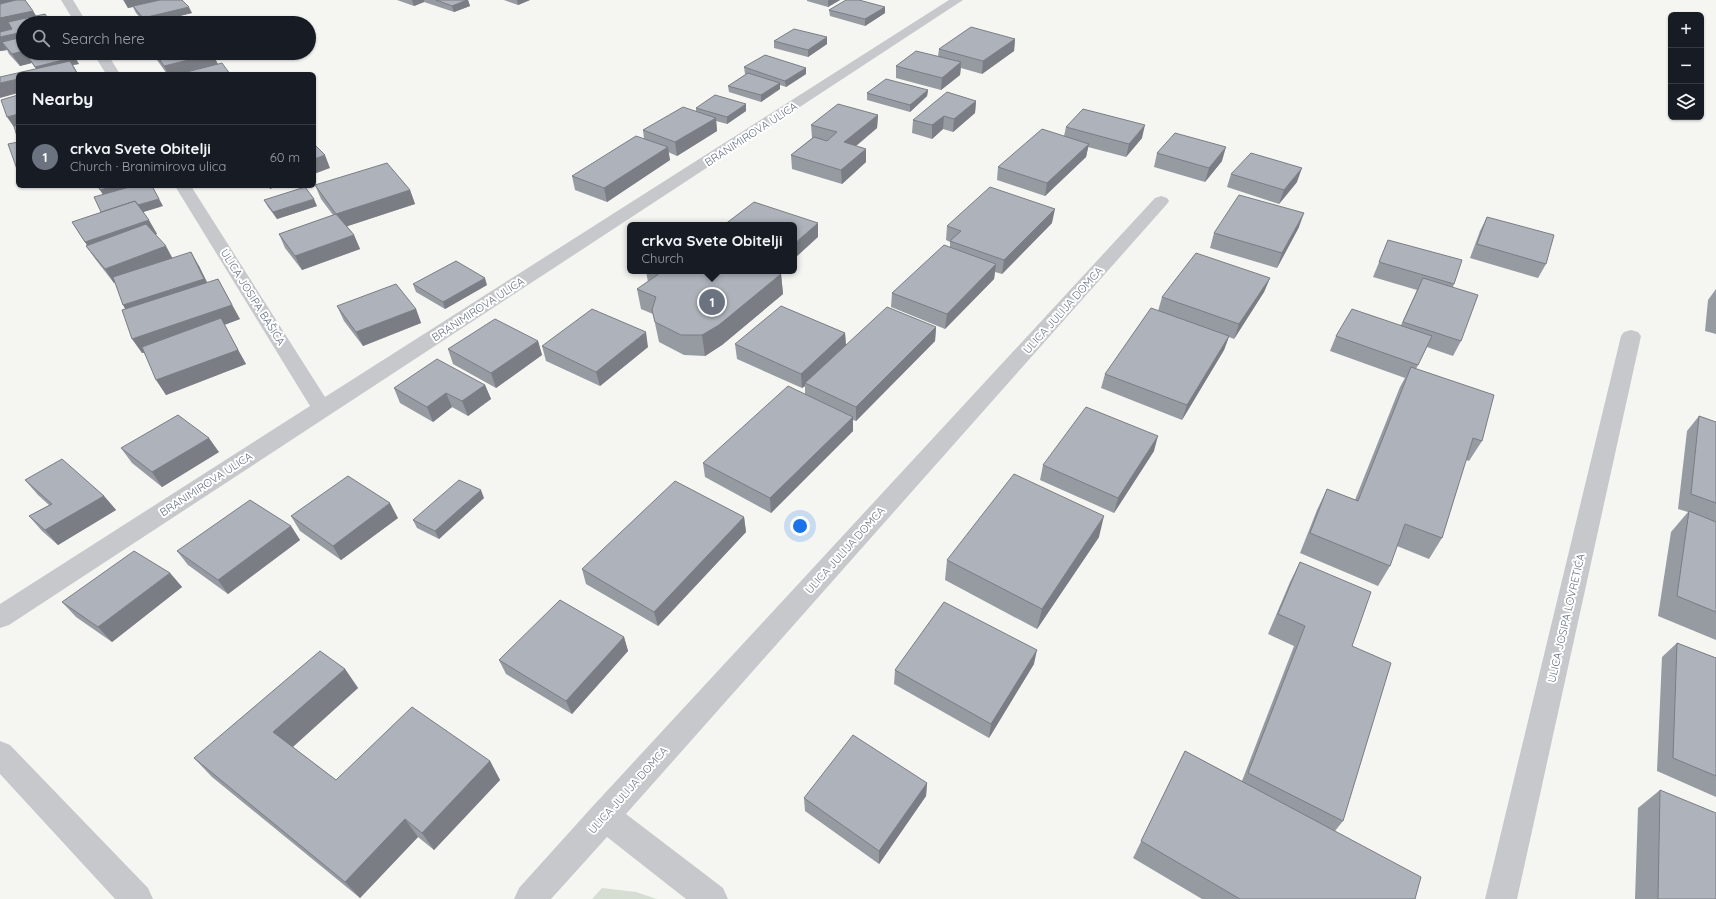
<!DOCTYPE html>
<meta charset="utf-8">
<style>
body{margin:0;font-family:Quicksand,sans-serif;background:#242831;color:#f1f3f6}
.controls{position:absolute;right:12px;top:12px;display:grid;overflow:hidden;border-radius:6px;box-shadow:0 1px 3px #0004}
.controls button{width:36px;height:36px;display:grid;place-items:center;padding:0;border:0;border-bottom:1px solid #363941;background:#171b24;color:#f1f3f6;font:20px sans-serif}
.you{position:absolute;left:800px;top:526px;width:14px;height:14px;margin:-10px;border:3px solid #fff;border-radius:50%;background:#1a73e8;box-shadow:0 0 0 6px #1a73e833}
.badge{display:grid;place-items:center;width:26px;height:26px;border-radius:50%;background:#b45309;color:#fff;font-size:13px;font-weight:700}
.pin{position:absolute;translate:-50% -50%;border:2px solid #fff;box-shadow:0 1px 4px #0006}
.popup{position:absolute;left:627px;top:222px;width:170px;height:52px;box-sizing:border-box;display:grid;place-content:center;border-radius:6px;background:#171b24;filter:drop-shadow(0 1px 3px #0005);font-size:13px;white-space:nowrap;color:#9ea1a6}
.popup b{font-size:15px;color:#f1f3f6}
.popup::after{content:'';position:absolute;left:50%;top:100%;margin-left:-8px;border:8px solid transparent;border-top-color:#171b24}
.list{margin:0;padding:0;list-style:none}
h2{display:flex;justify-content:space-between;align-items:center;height:52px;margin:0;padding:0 16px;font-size:17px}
h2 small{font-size:13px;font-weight:400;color:#9ea1a6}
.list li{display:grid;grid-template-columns:26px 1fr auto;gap:12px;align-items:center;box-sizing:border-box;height:64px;padding:0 16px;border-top:1px solid #363941}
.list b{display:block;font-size:15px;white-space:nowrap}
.list p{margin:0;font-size:13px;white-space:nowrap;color:#9ea1a6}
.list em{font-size:13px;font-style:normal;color:#9ea1a6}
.icon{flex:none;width:22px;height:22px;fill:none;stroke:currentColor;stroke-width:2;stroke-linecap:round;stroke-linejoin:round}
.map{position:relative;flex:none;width:1716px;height:899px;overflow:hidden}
.search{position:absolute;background:#171b24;box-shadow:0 1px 3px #0004;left:16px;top:16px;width:300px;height:44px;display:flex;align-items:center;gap:10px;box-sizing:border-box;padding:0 14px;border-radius:22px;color:#9ea1a6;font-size:15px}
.panel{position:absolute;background:#171b24;box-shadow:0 1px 3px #0004;left:16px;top:72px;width:300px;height:116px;border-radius:6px}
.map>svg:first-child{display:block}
.green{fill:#d6ddd3}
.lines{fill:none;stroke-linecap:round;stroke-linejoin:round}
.street{fill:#c6c8cc;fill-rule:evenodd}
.wall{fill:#969aa1}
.shaded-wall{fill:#7a7d83}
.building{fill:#aeb3bb;stroke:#7a7d83}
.labels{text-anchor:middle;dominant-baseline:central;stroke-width:4;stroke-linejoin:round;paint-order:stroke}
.street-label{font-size:11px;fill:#657184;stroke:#fff}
</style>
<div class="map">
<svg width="1716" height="899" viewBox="0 0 1716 899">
<rect width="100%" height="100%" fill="#f5f6f2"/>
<path class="green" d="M 602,888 L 636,892 L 657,899 L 592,899 Z"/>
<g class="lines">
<path class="street" d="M 61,0 L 73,0 L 87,23 L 75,23 Z
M 949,0 L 963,0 L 9,625 L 0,628 L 0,604 L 310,406 L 175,186 L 191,186 L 325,397 Z
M 93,53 L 107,53 L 120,74 L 106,74 Z
M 1161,196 L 1167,198 L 1169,201 L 1167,204 L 626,814 L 723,888 L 728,899 L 686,899 L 607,837 L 551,899 L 514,899 L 519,888 L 593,806 L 1155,198 Z
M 1631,330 L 1638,332 L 1641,336 L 1517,899 L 1485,899 L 1621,336 L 1624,332 Z
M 0,741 L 10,745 L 148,888 L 153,899 L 115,899 L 0,774 Z"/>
</g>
<path class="wall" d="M 0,0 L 26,0 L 25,0 L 33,11 L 36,16 L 23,23 L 79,64 L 36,69 L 32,63 L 20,66 L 9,54 L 7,50 L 0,51 L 0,32 L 12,29 L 0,32 Z
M 123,0 L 182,0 L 192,13 L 151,23 L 145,23 L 136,13 L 133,7 L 128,8 Z
M 397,0 L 468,0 L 470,6 L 454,12 L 424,2 L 414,6 Z
M 504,0 L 530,0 L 518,5 Z
M 807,0 L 840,0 L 828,7 L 807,1 Z
M 829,10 L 885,13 L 865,26 L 830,16 Z
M 1015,39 L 1014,51 L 982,74 L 961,68 L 960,75 L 941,90 L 896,78 L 896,66 L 938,56 L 939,49 Z
M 774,41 L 827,44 L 808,57 L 774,48 Z
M 152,53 L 212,53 L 218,64 L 230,74 L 167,74 Z
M 744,67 L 806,74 L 786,87 L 780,85 L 780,89 L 761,102 L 729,92 L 728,86 L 746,74 L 745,74 Z
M 928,90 L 927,96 L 910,112 L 867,100 L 867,93 Z
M 976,101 L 975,113 L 953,132 L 943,129 L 932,139 L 912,133 L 913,120 Z
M 696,108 L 746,111 L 727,124 L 716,121 L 717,131 L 677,156 L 668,152 L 670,160 L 607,202 L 575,190 L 572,176 L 644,139 L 643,130 L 696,111 Z
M 878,115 L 877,128 L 856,146 L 866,149 L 866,162 L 842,184 L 792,169 L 791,155 L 812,138 L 811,125 Z
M 1066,127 L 1142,138 L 1126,157 L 1088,147 L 1086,157 L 1045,196 L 997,180 L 998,167 L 1064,136 Z
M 1157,153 L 1222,161 L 1205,182 L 1154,167 Z
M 1231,174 L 1297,182 L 1279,204 L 1227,187 Z
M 315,185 L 410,190 L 415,204 L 347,226 L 354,235 L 360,249 L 302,270 L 285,248 L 279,234 L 333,215 L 321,199 Z
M 264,200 L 317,206 L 277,219 L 268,207 Z
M 163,206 L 143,212 L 157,234 L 155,235 L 172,258 L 199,266 L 207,282 L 240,319 L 224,325 L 246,364 L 166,395 L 144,353 L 142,353 L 115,283 L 114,283 L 96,260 L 86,246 L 87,245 L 72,222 Z
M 1487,217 L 1546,264 L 1538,278 L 1470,258 L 1480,231 Z
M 1052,223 L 1002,274 L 995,272 L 994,279 L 945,329 L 891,307 L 892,293 L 950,247 L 950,242 L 946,240 L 947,226 Z
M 1299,227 L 1277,268 L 1210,248 L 1214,233 Z
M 1388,240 L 1454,284 L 1453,287 L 1461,341 L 1453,356 L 1427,347 L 1416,369 L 1482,441 L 1469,461 L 1466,460 L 1442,538 L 1429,559 L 1397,546 L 1390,566 L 1378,586 L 1300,553 L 1317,510 L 1327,489 L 1355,500 L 1400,387 L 1405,378 L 1330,351 L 1336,336 L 1401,325 L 1417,290 L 1373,277 Z
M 646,271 L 780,271 L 778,273 L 781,274 L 783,294 L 722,345 L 705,356 L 684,355 L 659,342 L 653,314 L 641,309 L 637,289 L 648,282 Z
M 1270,278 L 1264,292 L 1234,339 L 1229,337 L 1224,350 L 1182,420 L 1101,388 L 1105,374 L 1158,311 L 1162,297 Z
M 413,284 L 487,285 L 445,309 L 416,292 Z
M 1716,289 L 1716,334 L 1705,331 L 1708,300 Z
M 337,306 L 416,309 L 421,323 L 363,346 L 344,321 Z
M 936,327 L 935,341 L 856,421 L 853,420 L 853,431 L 771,513 L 705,477 L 703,463 L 805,395 L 805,386 L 802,388 L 737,359 L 735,344 L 845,333 L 846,345 Z
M 538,341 L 542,355 L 496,388 L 453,364 L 448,349 Z
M 542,346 L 648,347 L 600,386 L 546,361 Z
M 485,385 L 491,399 L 468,416 L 452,407 L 433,422 L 400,403 L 394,388 Z
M 1699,416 L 1716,422 L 1716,640 L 1658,616 L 1671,532 L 1688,512 L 1678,509 L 1687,431 Z
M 121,448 L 219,452 L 162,487 L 132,463 Z
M 1154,451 L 1114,513 L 1040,480 L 1043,465 Z
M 25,480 L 104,496 L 116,510 L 58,545 L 42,531 L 29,516 L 49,505 L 38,495 Z
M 484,498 L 439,539 L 417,528 L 413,520 Z
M 291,516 L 398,518 L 341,560 L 300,531 Z
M 744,517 L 746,532 L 658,626 L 586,584 L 582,569 Z
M 291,526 L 300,540 L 228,594 L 188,565 L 177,551 Z
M 1099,537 L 1037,629 L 945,580 L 947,560 Z
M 1300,562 L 1352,646 L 1343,821 L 1335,831 L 1415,899 L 1202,899 L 1133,858 L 1185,751 L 1242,781 L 1294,646 L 1268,634 L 1290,582 Z
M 170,573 L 182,587 L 112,642 L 76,617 L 62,602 Z
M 624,637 L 628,651 L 572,714 L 506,674 L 499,660 Z
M 1677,643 L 1716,658 L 1716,797 L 1657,771 L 1662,657 Z
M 1034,664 L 989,738 L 894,684 L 895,670 Z
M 345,669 L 358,688 L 293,747 L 336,780 L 490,761 L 500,780 L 434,850 L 418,837 L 360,898 L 212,777 L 194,758 Z
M 927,783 L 926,796 L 879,864 L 805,811 L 804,798 Z
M 1660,790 L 1716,899 L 1635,899 L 1638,808 Z"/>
<path class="shaded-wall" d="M 0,0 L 26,0 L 0,6 Z
M 124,0 L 165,0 L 128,8 Z
M 412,0 L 424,0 L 424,2 L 414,6 Z
M 467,0 L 468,0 L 470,6 L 454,12 L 452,6 Z
M 517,0 L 530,0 L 518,5 Z
M 829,0 L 840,0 L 828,7 L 828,1 Z
M 189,7 L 192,13 L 151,23 L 145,23 L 143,18 Z
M 885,7 L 885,13 L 865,26 L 865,19 Z
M 33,11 L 40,22 L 0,32 L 0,18 Z
M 23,32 L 23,46 L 2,42 L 7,50 L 0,51 L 0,37 Z
M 827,37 L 827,44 L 808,57 L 808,50 Z
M 1015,39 L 1014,51 L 982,74 L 983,61 Z
M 23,51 L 23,53 L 69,53 L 20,66 L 12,54 Z
M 221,53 L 252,53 L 220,60 L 217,54 Z
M 213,54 L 219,67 L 190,74 L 168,74 L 164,66 Z
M 75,57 L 79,64 L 73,65 L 78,74 L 39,74 L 35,67 Z
M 961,62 L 960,75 L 941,90 L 942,78 Z
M 806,68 L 806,74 L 786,87 L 785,81 Z
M 18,79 L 18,93 L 0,98 L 0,83 Z
M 780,83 L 780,89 L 761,102 L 761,95 Z
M 928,90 L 927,96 L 910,112 L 910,105 Z
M 976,101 L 975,113 L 953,132 L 954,119 Z
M 746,104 L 746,111 L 727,124 L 727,117 Z
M 18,114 L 18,129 L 16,130 L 7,117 Z
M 878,115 L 877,128 L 844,156 L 844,142 Z
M 944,116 L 943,129 L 932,139 L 932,125 Z
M 716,118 L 717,131 L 677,156 L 675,142 Z
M 1145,125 L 1142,138 L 1126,157 L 1129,144 Z
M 1089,144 L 1086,157 L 1045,196 L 1047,183 Z
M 668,147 L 670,160 L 607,202 L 604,188 Z
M 1226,147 L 1222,161 L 1205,182 L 1209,168 Z
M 866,149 L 866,162 L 842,184 L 841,170 Z
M 325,155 L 330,168 L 314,174 L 314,159 Z
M 1302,168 L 1297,182 L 1279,204 L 1284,190 Z
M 115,186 L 143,186 L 105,198 L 100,190 Z
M 152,186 L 163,206 L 107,223 Z
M 268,186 L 278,186 L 270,189 Z
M 410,190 L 415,204 L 342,228 L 336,214 Z
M 314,199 L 317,206 L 277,219 L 273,212 Z
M 1055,209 L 1052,223 L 1002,274 L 1004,260 Z
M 1304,213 L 1299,227 L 1277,268 L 1282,253 Z
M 149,220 L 157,234 L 94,256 L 85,242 Z
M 818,223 L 818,237 L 794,259 L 794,244 Z
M 354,235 L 360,249 L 302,270 L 295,256 Z
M 166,246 L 174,261 L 114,283 L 105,269 Z
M 191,252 L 199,266 L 212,293 L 132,320 L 123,305 Z
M 996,264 L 994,279 L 945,329 L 947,314 Z
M 781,274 L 783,294 L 722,345 L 705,356 L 702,335 Z
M 485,278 L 487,285 L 445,309 L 443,302 Z
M 1270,278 L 1264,292 L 1234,339 L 1239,324 Z
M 218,279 L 240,319 L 224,325 L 246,364 L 166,395 L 156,380 L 224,325 L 142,353 L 132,339 Z
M 416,309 L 421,323 L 363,346 L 356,332 Z
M 936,327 L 935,341 L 856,421 L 856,407 Z
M 646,332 L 648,347 L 600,386 L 596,372 Z
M 845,333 L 846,347 L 805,383 L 805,386 L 802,388 L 801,374 Z
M 1229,336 L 1224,350 L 1182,420 L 1187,405 Z
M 538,341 L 542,355 L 496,388 L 491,373 Z
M 485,385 L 491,399 L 468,416 L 462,401 Z
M 446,393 L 452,407 L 433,422 L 427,407 Z
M 853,417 L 853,431 L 771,513 L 770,498 Z
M 1158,436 L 1154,451 L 1114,513 L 1118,498 Z
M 209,438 L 219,452 L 162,487 L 152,472 Z
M 481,490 L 484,498 L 439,539 L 435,531 Z
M 104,496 L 116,510 L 58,545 L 45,530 Z
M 390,503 L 398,518 L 341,560 L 333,546 Z
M 1104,516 L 1099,537 L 1037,629 L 1042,609 Z
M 744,517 L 746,532 L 658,626 L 654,612 Z
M 291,526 L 300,540 L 228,594 L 218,580 Z
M 170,573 L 182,587 L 112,642 L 98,627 Z
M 624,637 L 628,651 L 572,714 L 566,701 Z
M 1037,650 L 1034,664 L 989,738 L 991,724 Z
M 345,669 L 358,688 L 288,751 L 273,732 Z
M 490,761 L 500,780 L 434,850 L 422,833 Z
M 927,783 L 926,796 L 879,864 L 879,851 Z
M 405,819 L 418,837 L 360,898 L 345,882 Z"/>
<path class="building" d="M 16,0 L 25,0 L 33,11 L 0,18 L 0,4 Z
M 160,0 L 182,0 L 189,7 L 143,18 L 133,6 Z
M 436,0 L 467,0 L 452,6 Z
M 846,0 L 859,0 L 885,7 L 865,19 L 829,10 Z
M 45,14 L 51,23 L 23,23 L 23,32 L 0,37 L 0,32 L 12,29 L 8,22 Z
M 971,27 L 1015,39 L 983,61 L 939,49 Z
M 794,29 L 827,37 L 808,50 L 774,41 Z
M 23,37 L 23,51 L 12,54 L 2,42 Z
M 916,51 L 961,62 L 942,78 L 896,66 Z
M 49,53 L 72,53 L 75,57 L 35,67 L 29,58 Z
M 155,53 L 212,53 L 213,54 L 164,66 Z
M 765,55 L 806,68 L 785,81 L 744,67 Z
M 70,61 L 77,73 L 72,74 L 18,74 L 18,79 L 0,83 L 0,77 Z
M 222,63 L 230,74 L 179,74 Z
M 748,73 L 780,83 L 761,95 L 728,86 Z
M 886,79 L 928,90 L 910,105 L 867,93 Z
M 947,92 L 976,101 L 954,119 L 944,116 L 932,125 L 913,120 Z
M 18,95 L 18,114 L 7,117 L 1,100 Z
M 715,95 L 746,104 L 727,117 L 696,108 Z
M 838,104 L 878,115 L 844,142 L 866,149 L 841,170 L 791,155 L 814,137 L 827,141 L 837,132 L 811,125 Z
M 683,107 L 716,118 L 675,142 L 643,130 Z
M 1083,109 L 1145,125 L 1129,144 L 1066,127 Z
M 18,125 L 18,140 L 14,126 Z
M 1042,129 L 1089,144 L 1047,183 L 998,167 Z
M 1175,133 L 1226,147 L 1209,168 L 1157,153 Z
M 636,136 L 668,147 L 604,188 L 572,176 Z
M 18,142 L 18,172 L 8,144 Z
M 314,144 L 325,155 L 314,159 Z
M 1251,153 L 1302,168 L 1284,190 L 1231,174 Z
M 387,163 L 410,190 L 336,214 L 315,185 Z
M 98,186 L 115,186 L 100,190 Z
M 133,186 L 152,186 L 159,199 L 138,205 L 135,201 L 101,212 L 94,197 Z
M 305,187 L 314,199 L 273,212 L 264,200 Z
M 990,187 L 1055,209 L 1004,260 L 950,241 L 961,231 L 947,226 Z
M 1239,195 L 1304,213 L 1282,253 L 1214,233 Z
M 135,201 L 149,220 L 85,242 L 72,222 Z
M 754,202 L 818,223 L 794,244 L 794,225 L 724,225 Z
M 336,214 L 354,235 L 295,256 L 279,234 Z
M 1487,217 L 1554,235 L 1546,264 L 1477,244 Z
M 146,224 L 166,246 L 105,269 L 86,246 Z
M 1388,240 L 1462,260 L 1454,284 L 1379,262 Z
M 944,245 L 996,264 L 947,314 L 892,293 Z
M 191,252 L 204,279 L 123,305 L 113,277 Z
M 1196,253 L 1270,278 L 1239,324 L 1162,297 Z
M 456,261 L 485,278 L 443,302 L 413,284 Z
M 655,271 L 773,271 L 781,274 L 719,325 L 702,335 L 681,335 L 655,322 L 652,310 L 656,297 L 637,289 L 660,273 Z
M 1423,278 L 1478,295 L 1461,341 L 1403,322 Z
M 218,279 L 232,305 L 132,339 L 122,310 Z
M 396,284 L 416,309 L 356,332 L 337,306 Z
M 781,306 L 845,333 L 801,374 L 735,344 Z
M 887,307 L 936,327 L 856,407 L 805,383 Z
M 1151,308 L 1229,336 L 1187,405 L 1105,374 Z
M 592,309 L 646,332 L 596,372 L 542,346 Z
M 1352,309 L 1432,336 L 1418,365 L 1336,336 Z
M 221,318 L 238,350 L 156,380 L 142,347 Z
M 495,319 L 538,341 L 491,373 L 448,349 Z
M 437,359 L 485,385 L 462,401 L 446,393 L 427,407 L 394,388 Z
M 1411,367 L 1494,395 L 1482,441 L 1473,438 L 1442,538 L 1405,524 L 1390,566 L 1310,533 L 1327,489 L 1358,501 Z
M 788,386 L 853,417 L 770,498 L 703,463 Z
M 1086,407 L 1158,436 L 1118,498 L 1043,465 Z
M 178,415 L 209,438 L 152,472 L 121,448 Z
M 1699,416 L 1716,422 L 1716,503 L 1691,494 Z
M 62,459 L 104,496 L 45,530 L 29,516 L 52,504 L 25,480 Z
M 1014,474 L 1104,516 L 1042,609 L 947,560 Z
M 348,476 L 390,503 L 333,546 L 291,516 Z
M 459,480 L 481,490 L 435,531 L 413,520 Z
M 675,481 L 744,517 L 654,612 L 582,569 Z
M 250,500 L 291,526 L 218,580 L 177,551 Z
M 1689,511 L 1716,522 L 1716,612 L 1677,596 Z
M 134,551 L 170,573 L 98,627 L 62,602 Z
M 1300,562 L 1371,592 L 1352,646 L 1391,663 L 1343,821 L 1248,773 L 1305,626 L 1278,614 Z
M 560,600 L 624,637 L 566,701 L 499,660 Z
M 944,602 L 1037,650 L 991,724 L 895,670 Z
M 1677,643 L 1716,658 L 1716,776 L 1673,758 Z
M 320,651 L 345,669 L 273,732 L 336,780 L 412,707 L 490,761 L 422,833 L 405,819 L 345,882 L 194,758 Z
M 853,735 L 927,783 L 879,851 L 804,798 Z
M 1185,751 L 1421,877 L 1415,899 L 1240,899 L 1141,841 Z
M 1660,790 L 1716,813 L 1716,899 L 1658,899 Z"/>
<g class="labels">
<g class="street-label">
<text transform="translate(751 134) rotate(-33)">BRANIMIROVA ULICA</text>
<text transform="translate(253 297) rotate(58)">ULICA JOSIPA BAŠIĆA</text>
<text transform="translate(478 309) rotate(-33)">BRANIMIROVA ULICA</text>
<text transform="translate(1063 310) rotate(-48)">ULICA JULIJA DOMCA</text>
<text transform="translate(206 484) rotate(-33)">BRANIMIROVA ULICA</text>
<text transform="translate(845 550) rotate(-48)">ULICA JULIJA DOMCA</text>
<text transform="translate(1566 618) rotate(-77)">ULICA JOSIPA LOVRETIĆA</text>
<text transform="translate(628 790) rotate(-48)">ULICA JULIJA DOMCA</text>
</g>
</g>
</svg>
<div class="controls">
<button>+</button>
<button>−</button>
<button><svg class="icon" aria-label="layers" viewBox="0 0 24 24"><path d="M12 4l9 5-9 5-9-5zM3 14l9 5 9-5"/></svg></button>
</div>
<div class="you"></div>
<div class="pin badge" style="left:712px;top:302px;background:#6b7280">1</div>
<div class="popup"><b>crkva Svete Obitelji</b>Church</div>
<div class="search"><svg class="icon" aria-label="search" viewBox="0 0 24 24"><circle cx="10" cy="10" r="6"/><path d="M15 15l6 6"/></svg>Search here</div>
<section class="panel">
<h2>Nearby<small></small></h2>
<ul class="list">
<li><span class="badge" style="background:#6b7280">1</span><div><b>crkva Svete Obitelji</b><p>Church · Branimirova ulica</p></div><em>60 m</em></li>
</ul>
</section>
</div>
